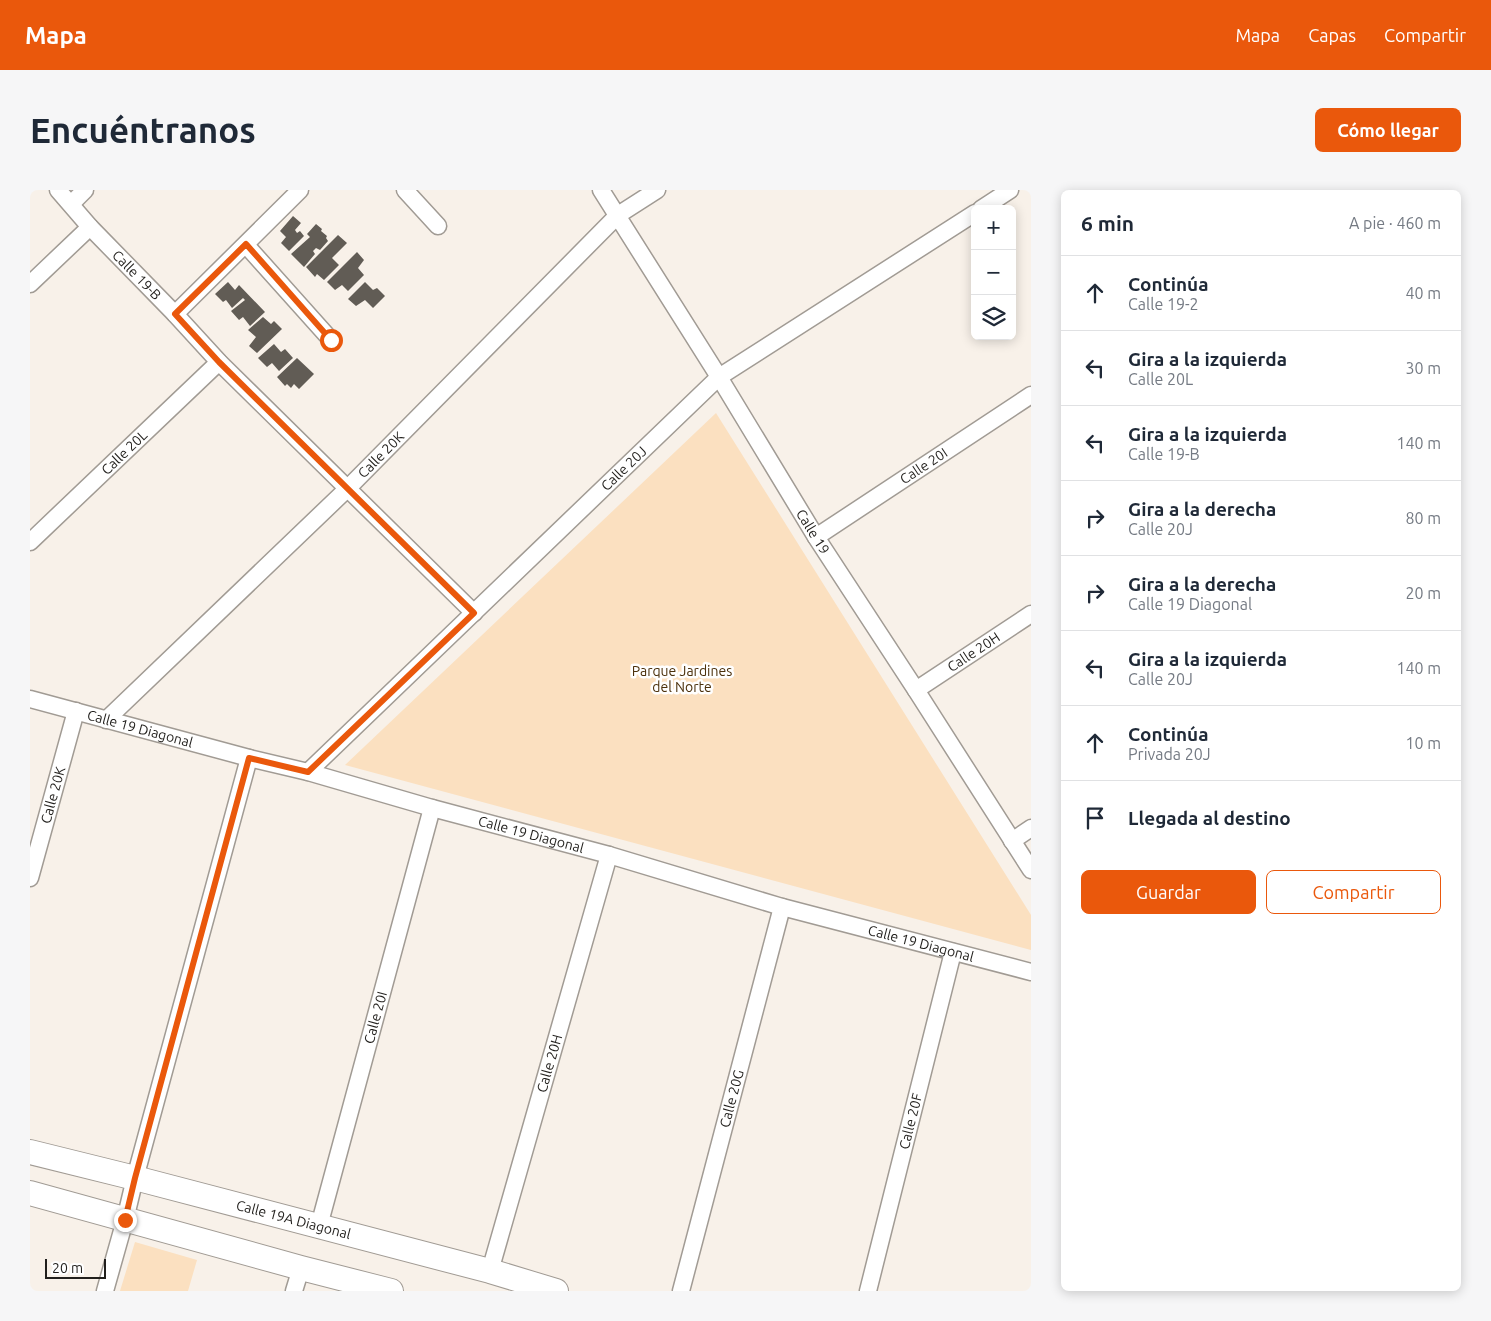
<!DOCTYPE html>
<html lang="es">
<meta charset="utf-8">
<style>
body{margin:0;font-family:Ubuntu,sans-serif;background:#f6f6f7;color:#1f2937}
.controls{position:absolute;right:15px;top:15px;display:grid;overflow:hidden;border-radius:8px;box-shadow:0 2px 12px #0003}
.controls button{width:45px;height:45px;display:grid;place-items:center;padding:0;border:0;border-bottom:1px solid #e0e1e3;background:#fff;color:#1f2937;font:25px sans-serif}
.scale{position:absolute;left:15px;bottom:12px;width:61px;box-sizing:border-box;padding-left:5px;border:2px solid #211f1c;border-top:0;font-size:14px;line-height:18px;white-space:nowrap;color:#211f1c;-webkit-text-stroke:4px #fff;paint-order:stroke}
.stop{position:absolute;width:15px;height:15px;margin:-11px;border:4px solid #ea580c;border-radius:50%;background:#fff}
.stop.end{background:#ea580c;border-color:#fff;box-shadow:0 1px 5px #0008}
.list{margin:0;padding:0;list-style:none}
h2{display:flex;justify-content:space-between;align-items:center;height:65px;margin:0;padding:0 20px;font-size:21px}
h2 small{font-size:16px;font-weight:400;color:#747a83}
.list li{display:grid;grid-template-columns:32px 1fr auto;gap:15px;align-items:center;box-sizing:border-box;height:75px;padding:0 20px;border-top:1px solid #e0e1e3}
.list b{display:block;font-size:19px;white-space:nowrap}
.list p{margin:0;font-size:16px;white-space:nowrap;color:#747a83}
.list em{font-size:16px;font-style:normal;color:#747a83}
.actions{display:flex;gap:10px;padding:15px 20px}
.actions a{flex:1;padding:11px 0;border:1px solid #ea580c;border-radius:8px;text-align:center;font-size:18px;color:#ea580c}
.actions .main{background:#ea580c;color:#fff}
.icon{flex:none;width:28px;height:28px;fill:none;stroke:currentColor;stroke-width:2;stroke-linecap:round;stroke-linejoin:round}
.map{position:relative;flex:none;width:1001px;height:1101px;overflow:hidden;border-radius:8px}
header{display:flex;align-items:center;gap:30px;box-sizing:border-box;height:70px;padding:0 25px;background:#ea580c;color:#fff}
header strong{font-size:24px}
nav{display:flex;gap:28px;margin-inline-start:auto;font-size:18px}
.intro{display:flex;align-items:center;justify-content:space-between;box-sizing:border-box;height:120px;padding:0 30px}
h1{margin:0;font-size:35px}
.button{padding:12px 22px;border-radius:8px;background:#ea580c;color:#fff;font-size:18px;font-weight:700}
main{display:flex;gap:30px;padding:0 30px}
aside{flex:1;background:#fff;border-radius:8px;box-shadow:0 2px 12px #0003}
.map>svg:first-child{display:block}
.green{fill:#fbe0c0}
.building{fill:#615c55}
.lines{fill:none;stroke-linecap:round;stroke-linejoin:round}
.street-casing{stroke:#a19b94;stroke-width:19}
.secondary-casing{stroke:#a19b94;stroke-width:26}
.street{stroke:#fff;stroke-width:16}
.secondary{stroke:#fff;stroke-width:24}
.route{stroke:#ea580c;stroke-width:6}
.labels{text-anchor:middle;dominant-baseline:central;stroke-width:5;stroke-linejoin:round;paint-order:stroke}
.street-label{font-size:14px;fill:#211f1c;stroke:#fff}
.park-label{font-size:14px;fill:#4b300b;stroke:#fff}
</style>
<header>
<strong>Mapa</strong>
<nav><a>Mapa</a><a>Capas</a><a>Compartir</a></nav>
</header>
<div class="intro"><h1>Encuéntranos</h1><a class="button">Cómo llegar</a></div>
<main>
<div class="map">
<svg width="1001" height="1101" viewBox="0 0 1001 1101">
<rect width="100%" height="100%" fill="#f8f1e9"/>
<path class="green" d="M 686,223 L 1001,725 L 1001,760 L 315,575 Z
M 105,1052 L 167,1070 L 158,1101 L 90,1101 Z"/>
<path class="building" d="M 263,26 L 271,33 L 265,40 L 267,43 L 270,41 L 274,46 L 259,61 L 251,53 L 256,47 L 250,41 Z
M 286,34 L 292,39 L 291,41 L 297,46 L 296,48 L 298,51 L 290,60 L 286,58 L 283,61 L 285,64 L 274,77 L 261,64 L 280,47 L 277,44 Z
M 308,45 L 317,53 L 302,68 L 309,75 L 294,90 L 287,84 L 285,87 L 276,77 Z
M 327,62 L 334,70 L 328,78 L 334,85 L 318,101 L 312,95 L 305,100 L 297,92 Z
M 198,92 L 205,100 L 209,95 L 235,122 L 220,136 L 213,127 L 209,130 L 201,121 L 215,110 L 213,108 L 202,118 L 196,110 L 193,112 L 185,104 Z
M 335,92 L 343,100 L 347,98 L 355,106 L 343,118 L 335,110 L 326,116 L 318,109 Z
M 233,127 L 241,134 L 244,131 L 252,139 L 227,163 L 219,156 L 226,147 L 218,140 Z
M 244,154 L 251,162 L 255,159 L 263,168 L 249,181 L 242,173 L 237,177 L 228,168 Z
M 267,168 L 284,184 L 269,199 L 264,194 L 261,198 L 257,194 L 255,196 L 247,187 Z"/>
<g class="lines">
<defs>
<g id="street">
<path id="s1" d="M 28,0 L 60,37 L 145,124 L 189,172 L 444,423"/>
<path d="M 375,0 L 408,36"/>
<path id="s2" d="M 571,0 L 689,187 L 786,347 L 886,500 L 1001,680"/>
<path d="M 41,14 L 55,0"/>
<path d="M 951,19 L 980,0"/>
<path d="M 216,55 L 301,150"/>
<path d="M 0,94 L 60,37"/>
<path d="M 145,124 L 270,0"/>
<path id="s3" d="M 786,347 L 1001,205"/>
<path id="s4" d="M 0,352 L 189,172"/>
<path id="s5" d="M 886,500 L 1001,424"/>
<path id="s6" d="M 0,509 L 219,568 L 278,582 L 402,618 L 579,665 L 752,717 L 1001,782"/>
<path id="s7" d="M 76,530 L 317,299 L 588,25 L 627,0"/>
<path id="s8" d="M 278,582 L 689,187 L 945,23"/>
<path d="M 982,651 L 1001,638"/>
<path id="s9" d="M 0,688 L 46,521"/>
<path id="s10" d="M 289,1036 L 402,618"/>
<path id="s11" d="M 460,1081 L 579,665"/>
<path d="M 75,1101 L 95,1030 L 105,988 L 219,568"/>
<path d="M 264,1101 L 271,1078"/>
<path id="s12" d="M 651,1101 L 752,717"/>
<path id="s13" d="M 838,1101 L 923,762"/>
</g>
<g id="secondary">
<path id="s14" d="M 0,962 L 105,988 L 460,1081 L 526,1101"/>
<path d="M 0,1003 L 271,1078 L 361,1101"/>
</g>
</defs>
<use href="#street" class="street-casing"/>
<use href="#secondary" class="secondary-casing"/>
<use href="#street" class="street"/>
<use href="#secondary" class="secondary"/>
</g>
<g class="lines">
<path class="route" d="M 95,1030 L 105,988 L 219,568 L 278,582 L 444,423 L 189,172 L 145,124 L 216,54 L 301,150"/>
</g>
<g class="labels">
<g class="street-label">
<text stroke="none"><textPath href="#s1" startOffset="116">Calle 19-B</textPath></text>
<text stroke="none"><textPath href="#s4" startOffset="130">Calle 20L</textPath></text>
<text stroke="none"><textPath href="#s7" startOffset="382">Calle 20K</textPath></text>
<text stroke="none"><textPath href="#s3" startOffset="129">Calle 20I</textPath></text>
<text stroke="none"><textPath href="#s8" startOffset="438">Calle 20J</textPath></text>
<text stroke="none"><textPath href="#s2" startOffset="402">Calle 19</textPath></text>
<text stroke="none"><textPath href="#s5" startOffset="69">Calle 20H</textPath></text>
<text stroke="none"><textPath href="#s6" startOffset="114">Calle 19 Diagonal</textPath></text>
<text stroke="none"><textPath href="#s9" startOffset="86">Calle 20K</textPath></text>
<text stroke="none"><textPath href="#s6" startOffset="519">Calle 19 Diagonal</textPath></text>
<text stroke="none"><textPath href="#s6" startOffset="924">Calle 19 Diagonal</textPath></text>
<text stroke="none"><textPath href="#s10" startOffset="216">Calle 20I</textPath></text>
<text stroke="none"><textPath href="#s11" startOffset="216">Calle 20H</textPath></text>
<text stroke="none"><textPath href="#s12" startOffset="199">Calle 20G</textPath></text>
<text stroke="none"><textPath href="#s13" startOffset="175">Calle 20F</textPath></text>
<text stroke="none"><textPath href="#s14" startOffset="272">Calle 19A Diagonal</textPath></text>
</g>
<g class="park-label">
<text x="652" y="481">Parque Jardines<tspan x="652" dy="16">del Norte</tspan></text>
</g>
</g>
</svg>
<div class="controls">
<button>+</button>
<button>−</button>
<button><svg class="icon" aria-label="layers" viewBox="0 0 24 24"><path d="M12 4l9 5-9 5-9-5zM3 14l9 5 9-5"/></svg></button>
</div>
<div class="scale">20 m</div>
<div class="stop" style="left:301px;top:150px"></div>
<div class="stop end" style="left:95px;top:1030px"></div>
</div>
<aside>
<h2>6 min<small>A pie · 460 m</small></h2>
<ul class="list">
<li><svg class="icon" aria-label="ahead" viewBox="0 0 24 24"><path d="M12 20V5M6 11l6-6 6 6"/></svg><div><b>Continúa</b><p>Calle 19-2</p></div><em>40 m</em></li>
<li><svg class="icon" aria-label="left" viewBox="0 0 24 24"><path d="M17 20v-9H6M10 6l-5 5 5 5"/></svg><div><b>Gira a la izquierda</b><p>Calle 20L</p></div><em>30 m</em></li>
<li><svg class="icon" aria-label="left" viewBox="0 0 24 24"><path d="M17 20v-9H6M10 6l-5 5 5 5"/></svg><div><b>Gira a la izquierda</b><p>Calle 19-B</p></div><em>140 m</em></li>
<li><svg class="icon" aria-label="right" viewBox="0 0 24 24"><path d="M7 20v-9h11M14 6l5 5-5 5"/></svg><div><b>Gira a la derecha</b><p>Calle 20J</p></div><em>80 m</em></li>
<li><svg class="icon" aria-label="right" viewBox="0 0 24 24"><path d="M7 20v-9h11M14 6l5 5-5 5"/></svg><div><b>Gira a la derecha</b><p>Calle 19 Diagonal</p></div><em>20 m</em></li>
<li><svg class="icon" aria-label="left" viewBox="0 0 24 24"><path d="M17 20v-9H6M10 6l-5 5 5 5"/></svg><div><b>Gira a la izquierda</b><p>Calle 20J</p></div><em>140 m</em></li>
<li><svg class="icon" aria-label="ahead" viewBox="0 0 24 24"><path d="M12 20V5M6 11l6-6 6 6"/></svg><div><b>Continúa</b><p>Privada 20J</p></div><em>10 m</em></li>
<li><svg class="icon" aria-label="arrive" viewBox="0 0 24 24"><path d="M6 21V4h12l-3 4 3 4H6"/></svg><div><b>Llegada al destino</b></div></li>
</ul>
<div class="actions"><a class="main">Guardar</a><a>Compartir</a></div>
</aside>
</main>
